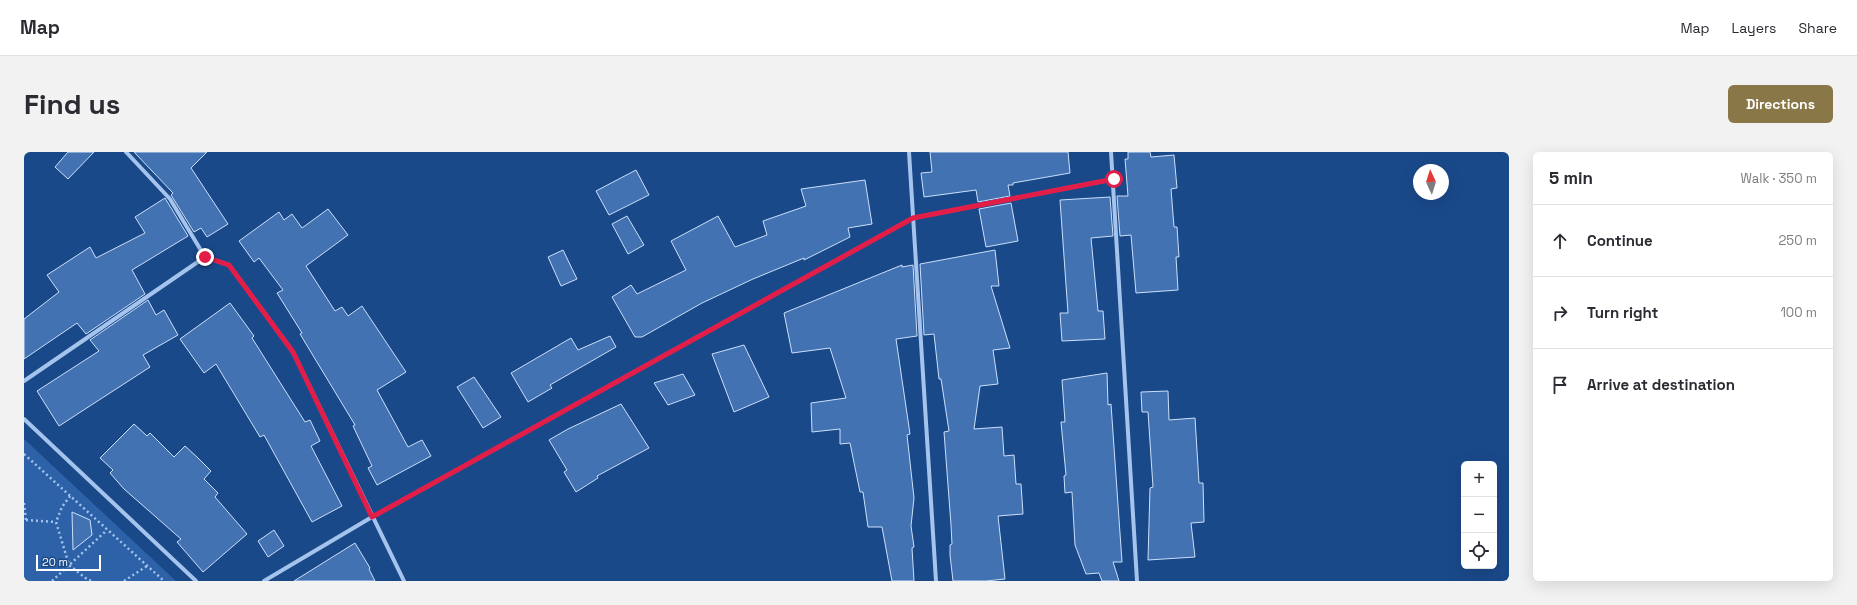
<!DOCTYPE html>
<meta charset="utf-8">
<style>
body{margin:0;font-family:"Space Grotesk",sans-serif;background:#f2f2f3;color:#2b2b33}
.controls{position:absolute;right:12px;bottom:12px;display:grid;overflow:hidden;border-radius:6px;box-shadow:0 4px 16px #0002}
.controls button{width:36px;height:36px;display:grid;place-items:center;padding:0;border:0;border-bottom:1px solid #e1e1e2;background:#fff;color:#2b2b33;font:20px sans-serif}
.compass{position:absolute;left:1389px;top:12px;width:36px;height:36px;border-radius:50%;background:#fff;box-shadow:0 4px 16px #0002;rotate:356deg}
.scale{position:absolute;left:12px;bottom:10px;width:65px;box-sizing:border-box;padding-left:4px;border:2px solid #fff;border-top:0;font-size:11px;line-height:14px;white-space:nowrap;color:#fff;-webkit-text-stroke:3px #1a498a;paint-order:stroke}
.stop{position:absolute;width:12px;height:12px;margin:-9px;border:3px solid #e11d48;border-radius:50%;background:#fff}
.stop.end{background:#e11d48;border-color:#fff;box-shadow:0 1px 4px #0008}
.list{margin:0;padding:0;list-style:none}
h2{display:flex;justify-content:space-between;align-items:center;height:52px;margin:0;padding:0 16px;font-size:17px}
h2 small{font-size:13px;font-weight:400;color:#7c7c81}
.list li{display:grid;grid-template-columns:26px 1fr auto;gap:12px;align-items:center;box-sizing:border-box;height:72px;padding:0 16px;border-top:1px solid #e1e1e2}
.list b{display:block;font-size:15px;white-space:nowrap}
.list em{font-size:13px;font-style:normal;color:#7c7c81}
.icon{flex:none;width:22px;height:22px;fill:none;stroke:currentColor;stroke-width:2;stroke-linecap:round;stroke-linejoin:round}
.map{position:relative;flex:none;width:1485px;height:429px;overflow:hidden;border-radius:6px}
header{display:flex;align-items:center;gap:24px;box-sizing:border-box;height:56px;padding:0 20px;background:#fff;border-bottom:1px solid #e1e1e2}
header strong{font-size:19px}
nav{display:flex;gap:22px;margin-inline-start:auto;font-size:14px}
.intro{display:flex;align-items:center;justify-content:space-between;box-sizing:border-box;height:96px;padding:0 24px}
h1{margin:0;font-size:28px}
.button{padding:10px 18px;border-radius:6px;background:#8a7748;color:#fff;font-size:14px;font-weight:700}
main{display:flex;gap:24px;padding:0 24px}
aside{flex:1;background:#fff;border-radius:6px;box-shadow:0 4px 16px #0002}
.map>svg:first-child{display:block}
.green{fill:#2d62a9}
.building{fill:#4372b3;stroke:#cbdff9}
.lines{fill:none;stroke-linecap:round;stroke-linejoin:round}
.path{stroke:#a5c4ed;stroke-width:2.5;stroke-dasharray:2 3;stroke-linecap:butt}
.street{stroke:#a5c4ed;stroke-width:4}
.route{stroke:#e11d48;stroke-width:5}
</style>
<header>
<strong>Map</strong>
<nav><a>Map</a><a>Layers</a><a>Share</a></nav>
</header>
<div class="intro"><h1>Find us</h1><a class="button">Directions</a></div>
<main>
<div class="map">
<svg width="1485" height="429" viewBox="0 0 1485 429">
<rect width="100%" height="100%" fill="#1a498a"/>
<path class="green" d="M 0,287 L 152,429 L 0,429 Z"/>
<path class="building" d="M 44,0 L 70,0 L 44,27 L 31,15 Z
M 110,0 L 183,0 L 167,16 L 204,72 L 183,85 L 177,76 L 170,80 L 147,43 L 149,41 Z
M 906,0 L 1044,0 L 1046,21 L 989,31 L 989,33 L 984,33 L 986,44 L 954,50 L 952,38 L 900,45 L 897,21 L 908,20 Z
M 1104,0 L 1126,0 L 1127,5 L 1150,3 L 1153,36 L 1147,37 L 1150,75 L 1153,75 L 1155,105 L 1152,105 L 1154,138 L 1112,141 L 1107,83 L 1096,84 L 1093,44 L 1104,44 L 1101,7 L 1104,7 Z
M 612,18 L 625,43 L 585,63 L 572,39 Z
M 841,28 L 848,72 L 824,76 L 826,85 L 780,108 L 780,106 L 729,127 L 678,151 L 618,185 L 611,185 L 588,145 L 607,133 L 613,142 L 662,118 L 647,89 L 694,64 L 711,95 L 743,83 L 739,69 L 782,54 L 777,37 Z
M 1086,45 L 1089,84 L 1067,86 L 1074,159 L 1079,159 L 1081,187 L 1038,189 L 1036,161 L 1044,161 L 1036,48 Z
M 141,46 L 164,84 L 108,118 L 121,142 L 62,182 L 53,171 L 0,207 L 0,167 L 35,140 L 23,123 L 66,95 L 72,106 L 121,81 L 111,65 Z
M 987,51 L 994,89 L 962,95 L 955,57 Z
M 304,57 L 324,83 L 282,114 L 311,159 L 318,155 L 324,164 L 338,154 L 382,220 L 353,238 L 384,295 L 398,288 L 407,304 L 353,333 L 344,316 L 348,314 L 329,274 L 331,273 L 276,182 L 278,181 L 253,141 L 259,138 L 235,106 L 230,110 L 215,89 L 255,60 L 260,68 L 268,62 L 278,76 Z
M 603,64 L 620,93 L 604,102 L 588,72 Z
M 539,98 L 553,127 L 537,134 L 524,105 Z
M 971,98 L 975,134 L 967,134 L 986,196 L 969,198 L 974,232 L 956,234 L 950,277 L 978,275 L 980,304 L 990,303 L 992,332 L 997,332 L 999,362 L 974,364 L 981,427 L 962,429 L 929,429 L 926,403 L 926,393 L 928,392 L 927,373 L 920,280 L 925,279 L 917,227 L 915,227 L 910,182 L 900,183 L 896,112 Z
M 878,113 L 878,115 L 889,113 L 893,184 L 872,187 L 886,282 L 883,283 L 890,346 L 887,374 L 890,395 L 888,396 L 890,429 L 868,429 L 858,375 L 844,375 L 839,340 L 836,340 L 826,291 L 816,292 L 816,277 L 788,280 L 787,251 L 822,246 L 806,196 L 768,201 L 760,161 Z
M 124,148 L 132,163 L 140,158 L 154,183 L 119,203 L 126,215 L 35,274 L 13,239 L 75,199 L 66,188 Z
M 206,151 L 230,184 L 228,186 L 281,270 L 286,268 L 296,289 L 287,294 L 318,354 L 288,370 L 240,283 L 236,285 L 192,212 L 180,221 L 156,187 Z
M 586,184 L 592,195 L 526,233 L 528,236 L 504,250 L 487,221 L 547,186 L 554,198 Z
M 720,193 L 745,245 L 710,260 L 688,202 Z
M 1083,221 L 1084,253 L 1087,252 L 1098,410 L 1089,410 L 1095,429 L 1078,429 L 1075,421 L 1062,422 L 1051,393 L 1048,340 L 1041,341 L 1040,324 L 1042,323 L 1037,270 L 1041,270 L 1038,228 Z
M 659,222 L 671,243 L 644,253 L 630,231 Z
M 450,225 L 477,265 L 459,276 L 433,235 Z
M 1144,239 L 1145,268 L 1171,266 L 1175,331 L 1179,331 L 1180,370 L 1167,371 L 1171,405 L 1124,408 L 1126,336 L 1129,335 L 1124,260 L 1118,260 L 1117,240 Z
M 597,252 L 625,296 L 573,324 L 574,326 L 552,340 L 540,320 L 543,318 L 525,288 L 544,277 Z
M 110,272 L 123,284 L 126,281 L 150,305 L 161,294 L 174,306 L 187,319 L 180,327 L 194,341 L 191,345 L 223,382 L 179,420 L 153,390 L 157,387 L 100,337 L 86,321 L 89,318 L 76,306 Z
M 48,360 L 66,368 L 68,383 L 49,398 Z
M 250,378 L 260,394 L 244,405 L 234,389 Z
M 331,391 L 346,416 L 345,417 L 351,429 L 270,429 Z"/>
<g class="lines">
<path class="path" d="M 0,302 L 140,429
M 46,344 L 38,355 L 32,370 L 45,413 L 64,428 L 70,429
M 0,351 L 2,368 L 0,369
M 2,368 L 32,370
M 28,429 L 83,378
M 100,429 L 123,414"/>
<path class="street" d="M 102,0 L 146,47 L 181,105 L 205,113 L 269,200 L 380,429
M 885,0 L 912,429
M 1087,0 L 1113,429
M 0,229 L 181,105
M 0,267 L 172,429
M 240,429 L 348,365 L 889,66 L 1090,27"/>
</g>
<g class="lines">
<path class="route" d="M 181,105 L 205,113 L 269,200 L 348,365 L 889,66 L 1090,27"/>
</g>
</svg>
<div class="controls">
<button>+</button>
<button>−</button>
<button><svg class="icon" aria-label="locate" viewBox="0 0 24 24"><circle cx="12" cy="12" r="6"/><path d="M12 2v4M12 18v4M2 12h4M18 12h4"/></svg></button>
</div>
<svg class="compass" viewBox="-18 -18 36 36"><path d="M0-13l5 13h-10z" fill="#e53935"/><path d="M0 13l5-13h-10z" fill="#7c7c81"/></svg>
<div class="scale">20 m</div>
<div class="stop" style="left:1090px;top:27px"></div>
<div class="stop end" style="left:181px;top:105px"></div>
</div>
<aside>
<h2>5 min<small>Walk · 350 m</small></h2>
<ul class="list">
<li><svg class="icon" aria-label="ahead" viewBox="0 0 24 24"><path d="M12 20V5M6 11l6-6 6 6"/></svg><div><b>Continue</b></div><em>250 m</em></li>
<li><svg class="icon" aria-label="right" viewBox="0 0 24 24"><path d="M7 20v-9h11M14 6l5 5-5 5"/></svg><div><b>Turn right</b></div><em>100 m</em></li>
<li><svg class="icon" aria-label="arrive" viewBox="0 0 24 24"><path d="M6 21V4h12l-3 4 3 4H6"/></svg><div><b>Arrive at destination</b></div></li>
</ul>
</aside>
</main>
